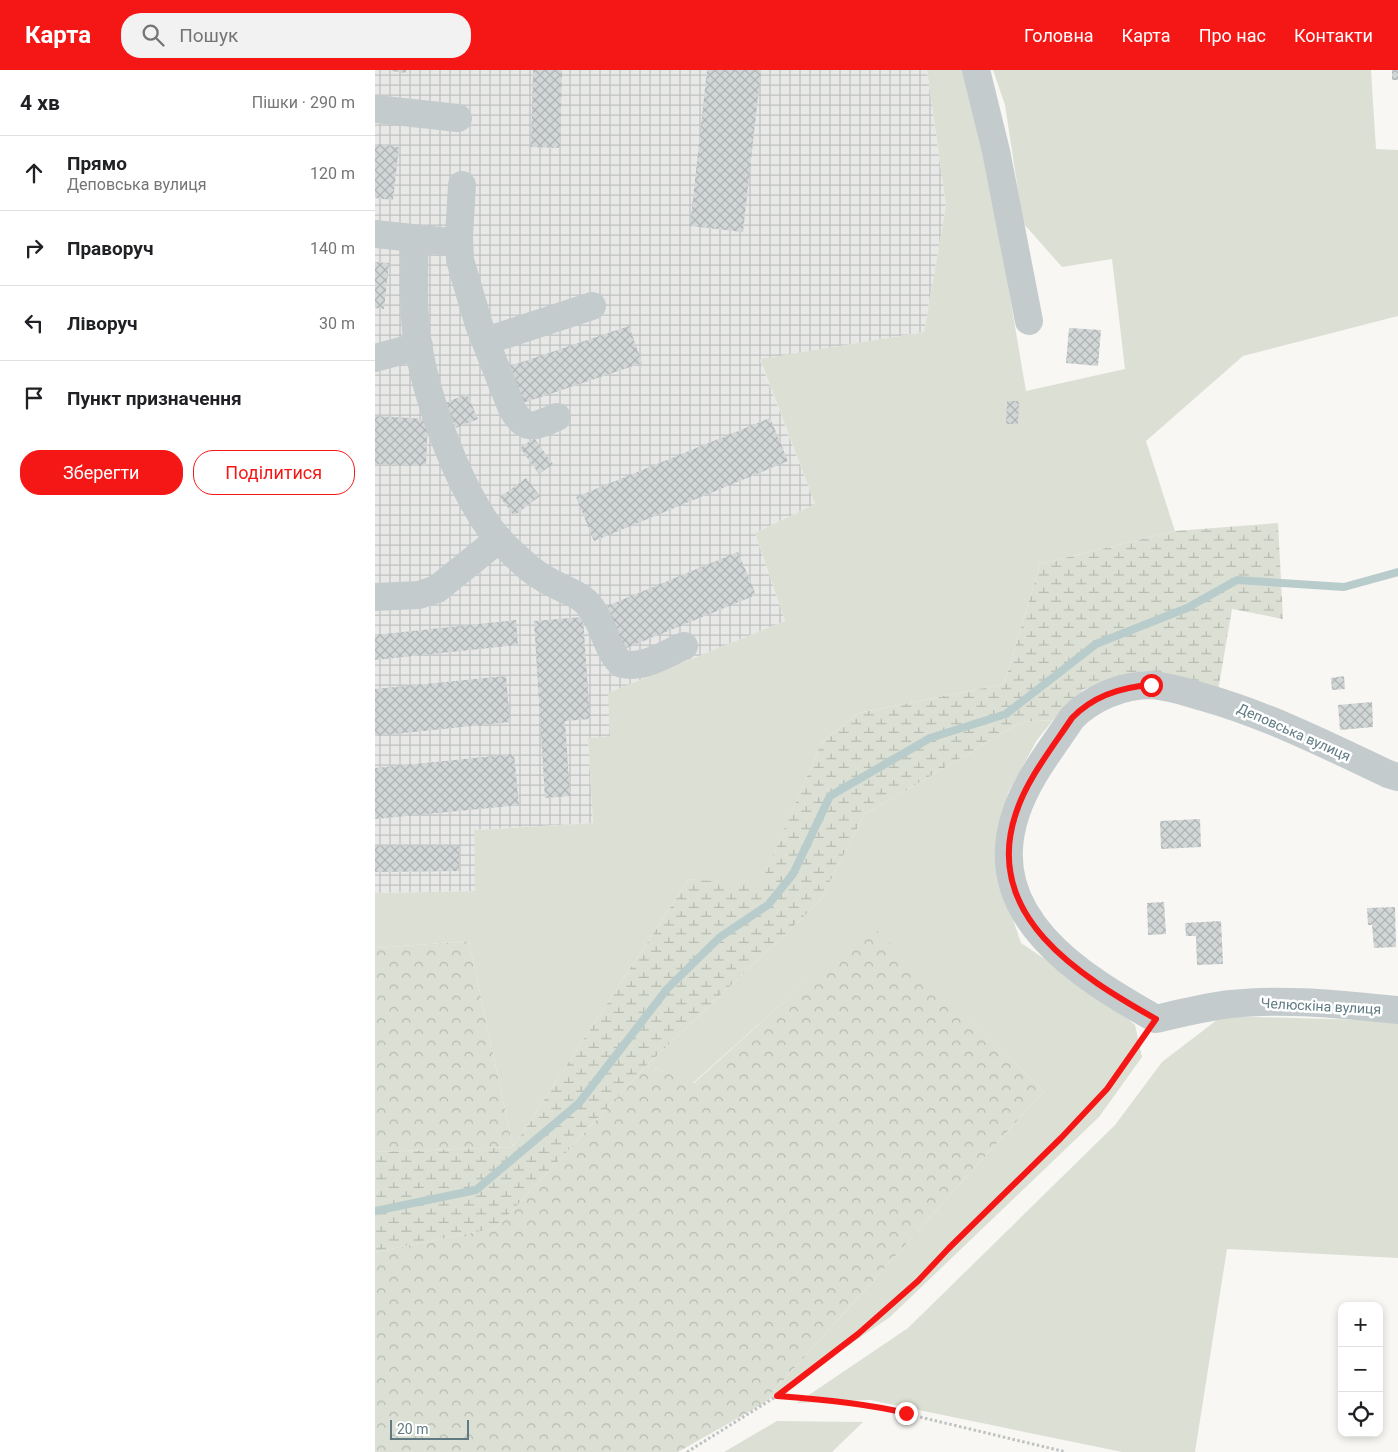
<!DOCTYPE html>
<html lang="uk">
<meta charset="utf-8">
<style>
body{margin:0;font-family:Roboto,sans-serif;background:#f2f2f2;color:#202124}
.controls{position:absolute;right:15px;bottom:15px;display:grid;overflow:hidden;border-radius:10px;box-shadow:0 2px 8px #0003}
.controls button{width:45px;height:45px;display:grid;place-items:center;padding:0;border:0;border-bottom:1px solid #e0e0e0;background:#fff;color:#202124;font:25px sans-serif}
.scale{position:absolute;left:15px;bottom:12px;width:79px;box-sizing:border-box;padding-left:5px;border:2px solid #5f7a82;border-top:0;font-size:14px;line-height:18px;white-space:nowrap;color:#5f7a82;-webkit-text-stroke:4px #fff;paint-order:stroke}
.stop{position:absolute;width:15px;height:15px;margin:-11px;border:4px solid #f51716;border-radius:50%;background:#fff}
.stop.end{background:#f51716;border-color:#fff;box-shadow:0 1px 5px #0008}
.list{margin:0;padding:0;list-style:none}
h2{display:flex;justify-content:space-between;align-items:center;height:65px;margin:0;padding:0 20px;font-size:21px}
h2 small{font-size:16px;font-weight:400;color:#757577}
.list li{display:grid;grid-template-columns:32px 1fr auto;gap:15px;align-items:center;box-sizing:border-box;height:75px;padding:0 20px;border-top:1px solid #e0e0e0}
.list b{display:block;font-size:19px;white-space:nowrap}
.list p{margin:0;font-size:16px;white-space:nowrap;color:#757577}
.list em{font-size:16px;font-style:normal;color:#757577}
.actions{display:flex;gap:10px;padding:15px 20px}
.actions a{flex:1;padding:11px 0;border:1px solid #f51716;border-radius:20px;text-align:center;font-size:18px;color:#f51716}
.actions .main{background:#f51716;color:#fff}
.icon{flex:none;width:28px;height:28px;fill:none;stroke:currentColor;stroke-width:2;stroke-linecap:round;stroke-linejoin:round}
.map{position:relative;flex:none;width:1023px;height:1382px;overflow:hidden}
header{display:flex;align-items:center;gap:30px;box-sizing:border-box;height:70px;padding:0 25px;background:#f51716;color:#fff}
header strong{font-size:24px}
nav{display:flex;gap:28px;margin-inline-start:auto;font-size:18px}
.search{width:350px;height:45px;background:#f2f2f2;display:flex;align-items:center;gap:12px;box-sizing:border-box;padding:0 18px;border-radius:20px;color:#757577;font-size:19px}
main{display:flex}
aside{flex:1;background:#fff}
.map>svg:first-child{display:block}
.industrial{fill:url(#industrial-grid)}
.green{fill:#dce0d4}
.forest{fill:url(#forest-crowns)}
.wetland{fill:url(#wetland-marsh)}
.lines{fill:none;stroke-linecap:round;stroke-linejoin:round}
.stream{stroke:#b9cccc;stroke-width:8}
.building{fill:url(#building-cross-hatch)}
.path{stroke:#bec2c3;stroke-width:3;stroke-dasharray:2.5 2.5;stroke-linecap:butt}
.minor{stroke:#c4cbcd;stroke-width:28}
.route{stroke:#f51716;stroke-width:6}
.labels{text-anchor:middle;dominant-baseline:central;stroke-width:5;stroke-linejoin:round;paint-order:stroke}
.street-label{font-size:14px;fill:#5f7a82;stroke:#fff}
</style>
<header>
<strong>Карта</strong>
<div class="search"><svg class="icon" aria-label="search" viewBox="0 0 24 24"><circle cx="10" cy="10" r="6"/><path d="M15 15l6 6"/></svg>Пошук</div>
<nav><a>Головна</a><a>Карта</a><a>Про нас</a><a>Контакти</a></nav>
</header>
<main>
<aside>
<h2>4 хв<small>Пішки · 290 m</small></h2>
<ul class="list">
<li><svg class="icon" aria-label="ahead" viewBox="0 0 24 24"><path d="M12 20V5M6 11l6-6 6 6"/></svg><div><b>Прямо</b><p>Деповська вулиця</p></div><em>120 m</em></li>
<li><svg class="icon" aria-label="right" viewBox="0 0 24 24"><path d="M7 20v-9h11M14 6l5 5-5 5"/></svg><div><b>Праворуч</b></div><em>140 m</em></li>
<li><svg class="icon" aria-label="left" viewBox="0 0 24 24"><path d="M17 20v-9H6M10 6l-5 5 5 5"/></svg><div><b>Ліворуч</b></div><em>30 m</em></li>
<li><svg class="icon" aria-label="arrive" viewBox="0 0 24 24"><path d="M6 21V4h12l-3 4 3 4H6"/></svg><div><b>Пункт призначення</b></div></li>
</ul>
<div class="actions"><a class="main">Зберегти</a><a>Поділитися</a></div>
</aside>
<div class="map">
<svg width="1023" height="1382" viewBox="0 0 1023 1382">
<defs>
<pattern id="industrial-grid" width="8" height="8" patternUnits="userSpaceOnUse" patternTransform="scale(1.25)"><rect width="8" height="8" fill="#e8e9e7"/><path d="M0 4h8M4 0v8" fill="none" stroke="#bfc2c1"/></pattern>
<pattern id="forest-crowns" width="20" height="18" patternUnits="userSpaceOnUse" patternTransform="scale(1.25)"><rect width="20" height="18" fill="#dce0d4"/><path d="M2 6a3 3 0 1 1 6 0M12 15a3 3 0 1 1 6 0" fill="none" stroke="#b6bbb1"/></pattern>
<pattern id="wetland-marsh" width="20" height="14" patternUnits="userSpaceOnUse" patternTransform="scale(1.25)"><rect width="20" height="14" fill="#dce0d4"/><path d="M1 5h8M5 5V1M11 12h8M15 12V8" fill="none" stroke="#b6bbb1"/></pattern>
<pattern id="building-cross-hatch" width="8" height="8" patternUnits="userSpaceOnUse" patternTransform="scale(1.25)"><rect width="8" height="8" fill="#d2d6d7"/><path d="M0 0l8 8M0 8l8-8" fill="none" stroke="#aeb3b4"/></pattern>
</defs>
<rect width="100%" height="100%" fill="#f8f7f4"/>
<path class="industrial" d="M 0,0 L 552,0 L 571,136 L 549,262 L 385,290 L 440,434 L 380,463 L 410,551 L 234,623 L 235,666 L 213,668 L 218,753 L 100,760 L 100,821 L 0,823 Z"/>
<path class="green" d="M 552,0 L 588,0 L 603,39 L 651,321 L 750,299 L 737,189 L 687,197 L 648,153 L 630,35 L 618,0 L 996,0 L 1001,79 L 1023,80 L 1023,246 L 868,286 L 771,371 L 800,461 L 665,494 L 629,614 L 483,643 L 447,672 L 385,816 L 314,809 L 138,1077 L 94,871 L 0,878 L 0,823 L 100,821 L 99,760 L 218,753 L 213,668 L 235,666 L 233,623 L 410,551 L 380,463 L 440,434 L 385,289 L 549,262 L 571,136 Z
M 678,650 L 662,670 L 633,723 L 622,802 L 646,873 L 732,931 L 760,955 L 767,987 L 724,1047 L 515,1247 L 386,1335 L 669,1021 L 495,855 L 318,1013 L 272,995 L 445,831 L 489,745 L 647,652 Z
M 847,946 L 1023,951 L 1023,1188 L 852,1179 L 820,1382 L 747,1382 L 495,1330 L 422,1333 L 533,1258 L 740,1055 L 787,992 Z
M 402,1351 L 488,1352 L 457,1382 L 349,1382 Z"/>
<path class="forest" d="M 495,854 L 669,1021 L 386,1335 L 303,1382 L 0,1382 L 0,1182 L 121,1158 L 272,995 L 319,1013 Z
M 94,871 L 138,1077 L 0,1082 L 0,878 Z"/>
<path class="wetland" d="M 903,453 L 908,549 L 857,539 L 843,621 L 766,604 L 709,619 L 678,650 L 647,652 L 489,745 L 445,831 L 272,995 L 121,1158 L 0,1182 L 0,1082 L 138,1077 L 314,809 L 385,815 L 447,672 L 483,643 L 629,614 L 665,494 L 800,461 Z"/>
<g class="lines">
<path class="stream" d="M 0,1141 L 101,1120 L 204,1033 L 292,919 L 345,867 L 393,835 L 418,804 L 455,726 L 555,668 L 631,644 L 721,574 L 812,538 L 862,510 L 969,517 L 1023,502"/>
</g>
<path class="building" d="M 17,0 L 31,0 L 31,3 L 17,1 Z
M 158,0 L 187,0 L 185,78 L 156,77 Z
M 332,0 L 386,0 L 368,162 L 315,156 Z
M 1017,0 L 1023,0 L 1023,10 L 1017,10 Z
M 0,74 L 24,77 L 18,130 L 0,128 Z
M 0,192 L 14,193 L 9,239 L 0,238 Z
M 254,256 L 267,293 L 145,334 L 132,297 Z
M 694,258 L 726,260 L 723,296 L 691,293 Z
M 92,324 L 103,349 L 81,358 L 70,333 Z
M 632,331 L 644,331 L 643,354 L 631,354 Z
M 0,346 L 53,349 L 51,396 L 0,394 Z
M 395,348 L 413,391 L 219,471 L 201,427 Z
M 159,368 L 178,394 L 164,404 L 145,378 Z
M 151,408 L 165,426 L 139,446 L 125,427 Z
M 363,482 L 381,525 L 249,579 L 232,536 Z
M 208,547 L 215,649 L 190,651 L 195,726 L 170,728 L 159,551 Z
M 141,550 L 143,575 L 0,590 L 0,565 Z
M 131,606 L 135,652 L 0,666 L 0,619 Z
M 969,606 L 970,619 L 957,620 L 956,608 Z
M 997,632 L 998,657 L 965,660 L 963,635 Z
M 139,684 L 144,735 L 0,749 L 0,698 Z
M 825,749 L 826,777 L 786,779 L 785,751 Z
M 0,776 L 84,776 L 84,801 L 0,802 Z
M 789,832 L 791,864 L 773,865 L 772,833 Z
M 1020,837 L 1021,877 L 999,878 L 997,855 L 993,855 L 992,838 Z
M 846,851 L 848,894 L 822,895 L 821,866 L 811,866 L 810,853 Z"/>
<g class="lines">
<path class="path" d="M 402,1326 L 461,1330 L 499,1336 L 691,1382
M 312,1382 L 402,1326 L 483,1264 L 515,1236 L 543,1211 L 575,1178 L 686,1068 L 732,1019 L 766,971"/>
<path class="minor" d="M 601,0 L 621,81 L 654,251
M 0,39 L 83,48
M 87,115 L 84,166 L 85,190 L 104,255 L 137,339 C 151,363 160,356 182,347
M 0,164 L 84,173
M 39,168 C 40,195 38,222 40,248 C 44,311 79,409 116,460 C 124,471 135,481 145,490 C 157,502 170,510 185,517 C 195,522 204,525 211,532 C 228,548 231,582 247,594 C 268,599 290,584 309,576
M 111,271 L 217,236
M 0,288 L 44,276
M 0,527 L 44,525 L 62,519 L 124,469
M 1023,707 L 1013,704 C 952,675 892,645 828,627 C 811,622 793,616 776,615 C 747,615 716,628 697,648 C 677,678 652,709 641,743 C 606,846 705,906 781,949 C 806,943 830,937 856,934 C 911,928 968,935 1023,940"/>
</g>
<g class="lines">
<path class="route" d="M 531,1343 C 488,1333 445,1329 402,1326 L 483,1264 L 543,1211 L 574,1178 L 686,1068 L 732,1019 L 781,949 C 705,906 606,846 641,743 C 652,709 677,678 697,648 C 718,626 747,617 776,615"/>
</g>
<g class="labels">
<g class="street-label">
<text transform="translate(919 662) rotate(24)">Деповська вулиця</text>
<text transform="translate(946 936) rotate(3)">Челюскіна вулиця</text>
</g>
</g>
</svg>
<div class="controls">
<button>+</button>
<button>−</button>
<button><svg class="icon" aria-label="locate" viewBox="0 0 24 24"><circle cx="12" cy="12" r="6"/><path d="M12 2v4M12 18v4M2 12h4M18 12h4"/></svg></button>
</div>
<div class="scale">20 m</div>
<div class="stop" style="left:776px;top:615px"></div>
<div class="stop end" style="left:531px;top:1343px"></div>
</div>
</main>
